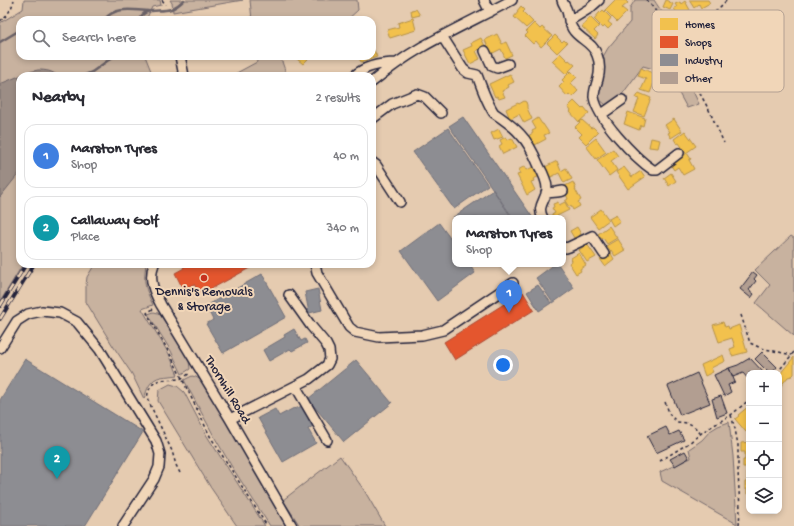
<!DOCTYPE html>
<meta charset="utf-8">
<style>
body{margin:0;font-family:"Gochi Hand",sans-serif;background:#f7f7f7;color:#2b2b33}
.controls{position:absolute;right:12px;bottom:12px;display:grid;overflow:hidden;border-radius:8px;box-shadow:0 2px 6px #0003}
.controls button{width:36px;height:36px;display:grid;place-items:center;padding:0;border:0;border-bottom:1px solid #e1e1e2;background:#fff;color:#2b2b33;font:20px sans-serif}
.you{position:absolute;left:503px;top:365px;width:14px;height:14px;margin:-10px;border:3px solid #fff;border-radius:50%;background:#1a73e8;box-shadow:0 0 0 6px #1a73e833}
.badge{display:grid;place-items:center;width:26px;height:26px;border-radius:50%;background:#c8321e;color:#fff;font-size:13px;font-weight:700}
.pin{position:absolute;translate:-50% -33px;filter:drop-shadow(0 1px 2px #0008)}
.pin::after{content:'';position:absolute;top:21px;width:14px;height:12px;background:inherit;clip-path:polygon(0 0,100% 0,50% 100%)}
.popup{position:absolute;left:452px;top:215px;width:114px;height:52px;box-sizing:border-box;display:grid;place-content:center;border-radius:8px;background:#fff;filter:drop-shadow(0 1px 3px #0005);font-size:13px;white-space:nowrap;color:#7c7c81}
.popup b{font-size:15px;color:#2b2b33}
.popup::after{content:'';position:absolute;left:50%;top:100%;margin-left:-8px;border:8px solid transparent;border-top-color:#fff}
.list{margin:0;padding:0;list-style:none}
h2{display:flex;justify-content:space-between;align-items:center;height:52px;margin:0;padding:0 16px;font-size:17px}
h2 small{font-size:13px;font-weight:400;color:#7c7c81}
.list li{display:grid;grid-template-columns:26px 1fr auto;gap:12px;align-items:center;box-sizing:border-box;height:64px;margin:0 8px 8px;padding:0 8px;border:1px solid #e1e1e2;border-radius:12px}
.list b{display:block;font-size:15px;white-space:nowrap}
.list p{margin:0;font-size:13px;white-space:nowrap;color:#7c7c81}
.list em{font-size:13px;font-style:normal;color:#7c7c81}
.icon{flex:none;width:22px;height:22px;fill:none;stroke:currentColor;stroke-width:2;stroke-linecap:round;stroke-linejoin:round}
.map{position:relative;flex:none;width:794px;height:526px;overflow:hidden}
.search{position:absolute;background:#fff;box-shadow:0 2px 6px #0003;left:16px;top:16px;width:360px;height:44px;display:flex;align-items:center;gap:10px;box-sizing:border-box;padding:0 14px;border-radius:12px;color:#7c7c81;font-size:15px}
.panel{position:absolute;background:#fff;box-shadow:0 2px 6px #0003;left:16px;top:72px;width:360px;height:196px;border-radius:12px}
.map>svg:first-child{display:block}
.green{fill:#c8b29f;stroke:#756a6d}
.water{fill:#9c8d85;stroke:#6b6267}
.homes{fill:#f2c14e;stroke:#b49148}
.shops{fill:#e4572e;stroke:#aa4732}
.industry{fill:#8d8d92;stroke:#6d6d78}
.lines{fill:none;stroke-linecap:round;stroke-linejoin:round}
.stream{stroke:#6b6267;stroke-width:2.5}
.building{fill:#b29e91;stroke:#22223b}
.minor-casing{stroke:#22223b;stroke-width:12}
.path{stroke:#22223b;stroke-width:1.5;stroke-dasharray:3 3;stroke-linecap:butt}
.minor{stroke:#f1d6b8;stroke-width:9}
.rail-casing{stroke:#22223b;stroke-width:4}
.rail{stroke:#f1d6b8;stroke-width:2.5;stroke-dasharray:8;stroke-linecap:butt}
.poi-dot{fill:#c8321e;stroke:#f1d6b8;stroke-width:1.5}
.labels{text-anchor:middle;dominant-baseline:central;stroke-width:4;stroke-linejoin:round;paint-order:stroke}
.poi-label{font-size:13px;fill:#22223b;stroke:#f1d6b8}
.street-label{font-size:13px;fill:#22223b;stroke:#f1d6b8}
.key{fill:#f1d6b8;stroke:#b3a092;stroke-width:1}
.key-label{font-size:11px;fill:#22223b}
</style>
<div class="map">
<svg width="794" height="526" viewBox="0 0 794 526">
<rect width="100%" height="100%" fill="#e5cbb0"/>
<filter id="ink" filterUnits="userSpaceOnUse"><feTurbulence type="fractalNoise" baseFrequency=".025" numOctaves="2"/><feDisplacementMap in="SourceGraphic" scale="8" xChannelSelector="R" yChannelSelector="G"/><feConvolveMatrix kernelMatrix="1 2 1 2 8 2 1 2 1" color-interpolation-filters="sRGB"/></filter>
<g filter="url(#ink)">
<path class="green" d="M 24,0 L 160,0 L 161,5 L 152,7 L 146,20 L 20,20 L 20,56 L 145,56 L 153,76 L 20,76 L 20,264 L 23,264 L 0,302 L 0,23 L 23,9 Z
M 170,0 L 243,0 L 173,12 L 172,3 Z
M 250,0 L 357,0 L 358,10 L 347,20 L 252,20 Z
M 635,0 L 654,0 C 667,20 672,28 697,23 L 692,27 L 683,32 L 671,42 L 677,61 L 691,87 L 699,104 L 687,108 L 668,73 L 643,66 L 621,96 L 606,105 L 599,99 L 598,92 L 601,60 L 608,48 L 630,22 L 630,8 Z
M 256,56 L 280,56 L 287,76 L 231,76 L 257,62 Z
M 791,236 L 794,238 L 794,336 L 756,303 L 770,285 L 755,270 Z
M 95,264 L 146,264 C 143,283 145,288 153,305 L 142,309 L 169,354 L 178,375 C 173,376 167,376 161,377 C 150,379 147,389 144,399 L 132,374 L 113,346 L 86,302 L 86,285 L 87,277 Z
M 154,312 L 158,313 L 161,316 L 176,338 L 189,361 L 190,369 L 182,374 L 171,351 L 148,314 Z
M 192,376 C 200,377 204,384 208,391 L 287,526 L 270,526 L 232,467 L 215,438 L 184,380 Z
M 170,384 L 177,386 L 184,392 L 207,436 L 265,526 L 237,526 L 211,488 L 158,401 L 159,390 Z
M 729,422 L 733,456 L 737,524 L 662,481 L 660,472 L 691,458 L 689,449 L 702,440 L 710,431 L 718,426 Z
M 340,456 L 364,490 L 385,526 L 300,526 L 283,500 Z"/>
<path class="water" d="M 38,70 C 46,70 52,71 58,76 L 20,76 L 20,172 L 0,197 L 0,84 L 29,72 Z"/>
<path class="homes" d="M 615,0 L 625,0 L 628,3 L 622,8 L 627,12 L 617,22 L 605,10 Z
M 666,0 L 673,4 L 670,10 L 663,7 Z
M 689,0 L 708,0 L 710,3 L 701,8 L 699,4 L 694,8 Z
M 685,1 L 690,10 L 678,16 L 674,8 L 677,7 L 675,4 L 680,2 L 681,4 Z
M 521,6 L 525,10 L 523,12 L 533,22 L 526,28 L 514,17 L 518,12 L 517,11 Z
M 416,9 L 420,15 L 412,17 L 411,10 Z
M 603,10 L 611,18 L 608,22 L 612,25 L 608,29 L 605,26 L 603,28 L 594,19 L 600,12 L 600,13 Z
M 590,17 L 599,26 L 594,31 L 598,35 L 595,39 L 582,27 Z
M 413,18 L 416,30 L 390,38 L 387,30 L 399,27 L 398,23 Z
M 534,23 L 540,29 L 542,27 L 552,36 L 541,47 L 536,41 L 533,44 L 525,36 L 528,33 L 526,31 Z
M 497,34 L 502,44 L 506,42 L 512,55 L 505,58 L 501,49 L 491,54 L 485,40 Z
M 555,35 L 562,42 L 564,40 L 567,43 L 557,53 L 547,43 Z
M 481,38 L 485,46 L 476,51 L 480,59 L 470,64 L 463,50 L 472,46 L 471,43 Z
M 374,50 L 377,57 L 361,62 L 358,56 L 372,56 L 372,51 Z
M 560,53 L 568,61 L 569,60 L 575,65 L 566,74 L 552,61 Z
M 300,56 L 305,56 L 308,59 L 303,64 L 297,59 Z
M 641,68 L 657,75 L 650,93 L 641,90 L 646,79 L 638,76 Z
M 571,71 L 577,77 L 571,83 L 578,91 L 572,97 L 569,94 L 567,96 L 559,87 L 564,82 L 562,80 Z
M 510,74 L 514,82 L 508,85 L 509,87 L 502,91 L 505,97 L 499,99 L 497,96 L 495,97 L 489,84 Z
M 639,93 L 651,98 L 644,116 L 634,112 L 639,99 L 636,98 Z
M 524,101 L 526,102 L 527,105 L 527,108 L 532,119 L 524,123 L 519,114 L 510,119 L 506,109 L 518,103 L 519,104 Z
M 574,101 L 582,109 L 584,107 L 589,113 L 579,122 L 570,112 L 571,111 L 568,107 Z
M 628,112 L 645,118 L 643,126 L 641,125 L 639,130 L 624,124 Z
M 538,118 L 542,124 L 543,124 L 549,133 L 544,135 L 546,139 L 533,146 L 528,136 L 533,133 L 532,131 L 536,129 L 532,122 Z
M 674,119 L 682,131 L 671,138 L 668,133 L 670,132 L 665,125 Z
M 582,120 L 591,128 L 593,127 L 598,132 L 586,144 L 579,137 L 582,134 L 575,127 Z
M 499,129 L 503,137 L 494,140 L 491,133 Z
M 685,131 L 696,146 L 686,153 L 679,143 L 677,144 L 674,139 Z
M 506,137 L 507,140 L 512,138 L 517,147 L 503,154 L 499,146 L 502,144 L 500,140 Z
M 596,138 L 606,152 L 596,159 L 586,146 Z
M 651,138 L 660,140 L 658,148 L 649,147 Z
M 613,149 L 618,156 L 611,161 L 617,170 L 609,176 L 597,160 Z
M 687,153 L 691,159 L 689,160 L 694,169 L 683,175 L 678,167 L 674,170 L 670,164 Z
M 557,161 L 561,171 L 566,168 L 572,179 L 564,183 L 559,173 L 549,178 L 545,167 Z
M 525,166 L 527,170 L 533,167 L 538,177 L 533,179 L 534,181 L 531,182 L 535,190 L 527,195 L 517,175 L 520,174 L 518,170 Z
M 624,167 L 632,177 L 641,171 L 645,177 L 628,189 L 616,172 Z
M 671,173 L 676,181 L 669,186 L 664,178 Z
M 573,182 L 576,189 L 575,189 L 581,200 L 578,202 L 580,206 L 573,210 L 571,206 L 569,207 L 565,201 L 568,199 L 566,194 L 569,193 L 565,186 Z
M 558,202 L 559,205 L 565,202 L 569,210 L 557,216 L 558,218 L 549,218 L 548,217 L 555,213 L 552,208 L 554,207 L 553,204 Z
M 601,209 L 609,220 L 598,228 L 590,217 Z
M 616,215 L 620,221 L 613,226 L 609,219 Z
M 609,226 L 617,238 L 607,244 L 603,238 L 602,239 L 598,234 Z
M 577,227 L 581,234 L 574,238 L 570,231 Z
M 618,239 L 625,250 L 615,256 L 611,250 L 610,251 L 606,246 Z
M 587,244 L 596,257 L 587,262 L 579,250 Z
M 610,252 L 614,259 L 605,266 L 600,259 Z
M 579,253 L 586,265 L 580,269 L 581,271 L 576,274 L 569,263 L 572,261 L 571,258 Z
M 723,322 L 725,327 L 728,326 L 729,329 L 739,325 L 747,352 L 732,356 L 730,349 L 735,347 L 732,338 L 719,342 L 713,325 Z
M 723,355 L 725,361 L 711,368 L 713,372 L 705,376 L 701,365 Z
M 794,357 L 794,374 L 792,376 L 788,377 L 779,388 L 779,375 Z
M 749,406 L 749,419 L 748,420 L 749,422 L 749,430 L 746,432 L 735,419 L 739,416 L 738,415 Z
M 749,442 L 749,467 L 743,467 L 743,460 L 745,460 L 745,452 L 741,452 L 741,443 Z
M 747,471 L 749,471 L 749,494 L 747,494 L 747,489 L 745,489 L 745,482 L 747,482 Z"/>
<path class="shops" d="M 182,264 L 257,264 L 200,295 L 194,284 L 183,289 L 175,273 L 184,268 Z
M 523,292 L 534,310 L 455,360 L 444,342 Z"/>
<path class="industry" d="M 463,117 L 533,218 L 513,218 L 449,126 Z
M 448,128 L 488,185 L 454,209 L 413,152 Z
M 493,190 L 512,218 L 455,218 L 455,222 L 452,218 Z
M 439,223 L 455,245 L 455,264 L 469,264 L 475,273 L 437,301 L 401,251 Z
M 555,264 L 558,264 L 574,288 L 553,303 L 536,278 Z
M 262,274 L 286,317 L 223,353 L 206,324 L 213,320 L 206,306 Z
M 538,285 L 551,303 L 539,311 L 527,292 Z
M 318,289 L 322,310 L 309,313 L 305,292 Z
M 294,329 L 301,341 L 305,339 L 307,343 L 292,351 L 290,349 L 269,361 L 263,350 L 285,337 L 284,335 Z
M 25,359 L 143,432 L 85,526 L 0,526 L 0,400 Z
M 356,360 L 392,403 L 344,442 L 308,399 Z
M 302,406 L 313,426 L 308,429 L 316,443 L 283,462 L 258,418 L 275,409 L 279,416 L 294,408 L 295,409 Z"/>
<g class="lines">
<path class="stream" d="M 104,20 C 114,6 133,10 148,11
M 139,20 C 145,6 159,13 171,9 C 176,7 180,4 184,0
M 0,42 L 20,30
M 83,76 L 92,72 L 114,56"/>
</g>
<path class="building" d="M 753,272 L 757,275 L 754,279 L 756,281 L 749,290 L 754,294 L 751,298 L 740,289 Z
M 762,352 L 777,367 L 772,373 L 769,373 L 755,359 Z
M 750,358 L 764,373 L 749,373 L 749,380 L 743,373 L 733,377 L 729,368 L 738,365 Z
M 729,368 L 735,382 L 728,385 L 731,392 L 724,396 L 714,375 Z
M 697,373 L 710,403 L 680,415 L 668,386 Z
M 721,396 L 727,413 L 717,417 L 712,399 Z
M 666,427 L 670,435 L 679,431 L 684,440 L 656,453 L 647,436 Z
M 685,451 L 689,458 L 675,466 L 670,459 Z"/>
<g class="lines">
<defs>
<path id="minor" d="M 484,0 L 490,12
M 562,0 C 563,4 566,7 567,11 C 569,18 569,25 574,31 C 581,40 593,43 597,55 C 600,62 600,71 598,79 C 596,85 594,91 594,97 C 597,118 635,158 653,170 L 657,170 L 679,153
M 569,21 L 590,8 L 599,0
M 442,36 L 463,69 L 468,73 L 477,75 C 481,86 487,103 494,113 C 503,119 513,126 520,134 C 529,143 534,154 539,166 C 543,173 547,181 547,189 C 546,201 536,206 543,218
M 485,51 L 492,66 L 497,68 L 508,64
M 180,56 L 184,76
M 354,76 C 365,66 382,63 397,63
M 372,82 C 388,69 405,57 422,47 C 452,30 482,16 512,0
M 602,114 L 622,100
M 372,119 L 392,104 L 417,94 L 425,97 L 441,113
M 372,162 L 376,165 L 400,202
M 546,193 L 557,192 L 563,191
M 563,247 L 566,248 L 569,247 L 592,236 L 604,254
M 154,264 C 148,279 154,292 161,305 L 230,419 L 292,526
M 315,264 L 317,273 L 349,327 L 355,332 L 379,337 L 422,335 L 443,330 L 513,283
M 0,348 L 17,321 L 28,314 L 42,311 L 60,313 L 77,322 L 100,350 L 156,441 L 160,454 L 159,467 L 154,479 L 123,526
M 296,387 L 327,440
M 230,419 L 309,379 L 327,365 L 330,359 L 329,350 L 326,344 L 311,326 L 289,295"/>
</defs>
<use href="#minor" class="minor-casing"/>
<path class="path" d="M 162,0 L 166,5
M 647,0 L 662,19 L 681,35 L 683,39 L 679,58 L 680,62 L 697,88 L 709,110 L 724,143
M 0,21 C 8,15 11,10 14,0
M 681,35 L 699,25 L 710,17 L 727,0
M 153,309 L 148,312 L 147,313 L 171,356 L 210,436 L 267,526
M 741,315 L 750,343 L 761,348 L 792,355
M 777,373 L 794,352
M 665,402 L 670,415 L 677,422 C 690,423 692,423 700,433
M 731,415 L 735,429 L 738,445 L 738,472 L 740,509 L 739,526
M 660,461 L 689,443 L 704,431 L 731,415 L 749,400
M 180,473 L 176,465 L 172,451 L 148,400 C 147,395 148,392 150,388 C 157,375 171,382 182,378 C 185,377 188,374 191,373"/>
<use href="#minor" class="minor"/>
<defs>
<path id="rail" d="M 0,306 L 26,264
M 0,319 L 34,264"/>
</defs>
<use href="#rail" class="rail-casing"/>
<use href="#rail" class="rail"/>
</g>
</g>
<circle class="poi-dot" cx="204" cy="278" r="4"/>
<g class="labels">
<g class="poi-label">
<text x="204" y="292">Dennis's Removals<tspan x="204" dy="15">&amp; Storage</tspan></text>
</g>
<g class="street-label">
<text transform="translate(227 390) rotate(59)">Thornhill Road</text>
</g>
</g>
<rect x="652" y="10" width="132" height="82" rx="6" class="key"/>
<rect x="660" y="18" width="18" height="12" fill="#f2c14e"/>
<rect x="660" y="36" width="18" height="12" fill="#e4572e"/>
<rect x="660" y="54" width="18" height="12" fill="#8d8d92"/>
<rect x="660" y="72" width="18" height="12" fill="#b29e91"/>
<g class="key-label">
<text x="685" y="28">Homes</text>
<text x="685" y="46">Shops</text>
<text x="685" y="64">Industry</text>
<text x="685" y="82">Other</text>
</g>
</svg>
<div class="controls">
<button>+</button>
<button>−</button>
<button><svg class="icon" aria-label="locate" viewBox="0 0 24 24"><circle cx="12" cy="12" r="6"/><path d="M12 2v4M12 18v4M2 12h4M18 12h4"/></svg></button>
<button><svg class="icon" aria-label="layers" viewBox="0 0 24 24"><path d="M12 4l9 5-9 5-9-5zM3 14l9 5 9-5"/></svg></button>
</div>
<div class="you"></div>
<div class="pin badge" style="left:509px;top:313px;background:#3f7fe0">1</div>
<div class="popup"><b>Marston Tyres</b>Shop</div>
<div class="pin badge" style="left:57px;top:479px;background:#0f9aa8">2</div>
<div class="search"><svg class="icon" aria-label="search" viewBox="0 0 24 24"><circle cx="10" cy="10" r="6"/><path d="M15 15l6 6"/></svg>Search here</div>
<section class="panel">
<h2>Nearby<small>2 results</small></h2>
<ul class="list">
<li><span class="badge" style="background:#3f7fe0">1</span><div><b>Marston Tyres</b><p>Shop</p></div><em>40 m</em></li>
<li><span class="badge" style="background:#0f9aa8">2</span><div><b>Callaway Golf</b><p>Place</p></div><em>340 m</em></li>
</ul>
</section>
</div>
